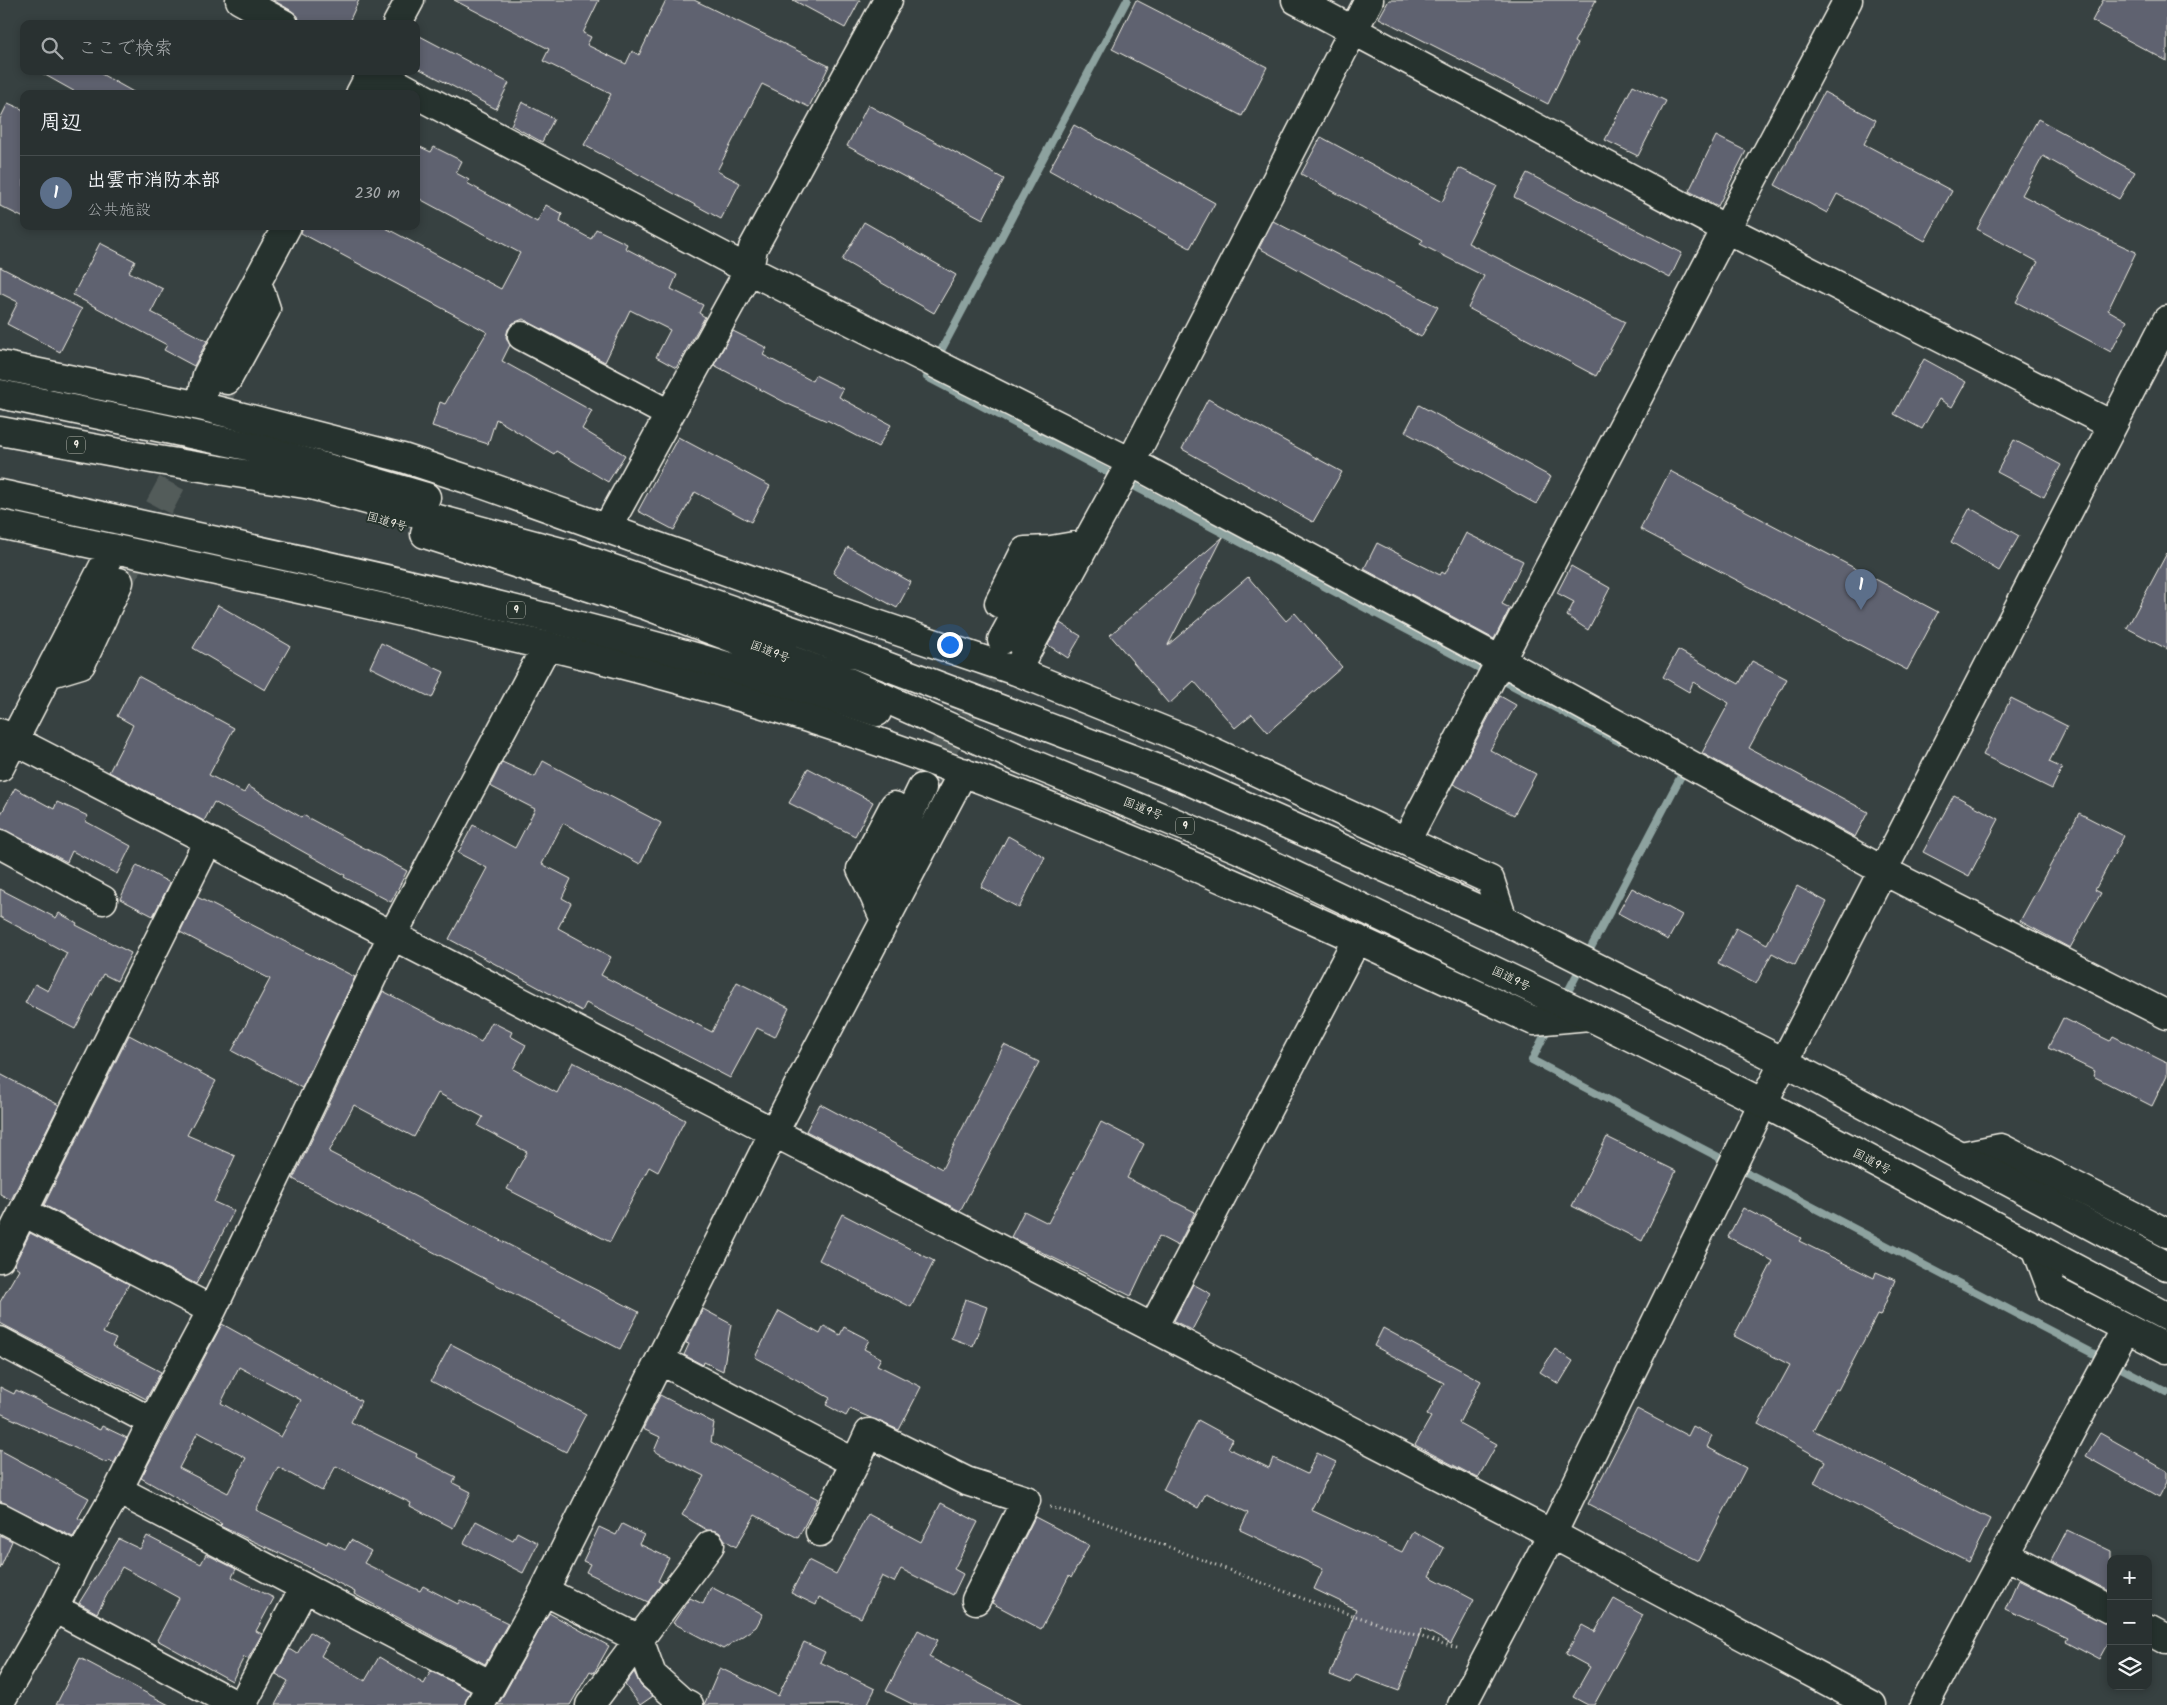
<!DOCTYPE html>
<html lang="ja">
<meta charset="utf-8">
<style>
body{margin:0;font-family:Kalam,"Klee One",sans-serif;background:#353d3d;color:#f1f3f6}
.controls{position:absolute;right:15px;bottom:15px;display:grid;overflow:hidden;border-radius:10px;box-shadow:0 2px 8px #0003}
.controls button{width:45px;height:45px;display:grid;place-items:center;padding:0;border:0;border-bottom:1px solid #454c4d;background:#293131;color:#f1f3f6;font:25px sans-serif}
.you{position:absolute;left:949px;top:644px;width:18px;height:18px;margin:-12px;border:4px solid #fff;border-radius:50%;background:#1a73e8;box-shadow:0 0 0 8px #1a73e833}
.badge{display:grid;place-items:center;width:32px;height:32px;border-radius:50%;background:#d6ab8b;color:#fff;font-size:16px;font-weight:700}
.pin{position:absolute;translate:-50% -41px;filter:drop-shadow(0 1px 2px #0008)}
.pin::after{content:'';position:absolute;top:26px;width:18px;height:15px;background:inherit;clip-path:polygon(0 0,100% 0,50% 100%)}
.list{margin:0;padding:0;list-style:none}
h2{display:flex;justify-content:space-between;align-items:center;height:65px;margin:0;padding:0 20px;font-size:21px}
h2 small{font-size:16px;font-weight:400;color:#a5a9ab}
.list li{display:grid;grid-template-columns:32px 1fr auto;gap:15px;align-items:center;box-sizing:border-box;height:75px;padding:0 20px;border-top:1px solid #454c4d}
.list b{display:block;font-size:19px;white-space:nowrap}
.list p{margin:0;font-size:16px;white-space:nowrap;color:#a5a9ab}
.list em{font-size:16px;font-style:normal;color:#a5a9ab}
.icon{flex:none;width:28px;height:28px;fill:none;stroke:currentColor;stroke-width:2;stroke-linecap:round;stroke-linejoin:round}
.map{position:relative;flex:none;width:2167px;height:1705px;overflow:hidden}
.search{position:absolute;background:#293131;box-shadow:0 2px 8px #0003;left:20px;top:20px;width:400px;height:55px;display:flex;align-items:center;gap:12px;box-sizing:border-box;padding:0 18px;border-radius:10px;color:#a5a9ab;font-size:19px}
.panel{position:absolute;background:#293131;box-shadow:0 2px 8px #0003;left:20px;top:90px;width:400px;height:140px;border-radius:10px}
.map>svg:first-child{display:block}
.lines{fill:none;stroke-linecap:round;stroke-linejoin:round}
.stream{stroke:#8da29f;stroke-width:8}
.building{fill:#5e626f;stroke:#f4f1e8;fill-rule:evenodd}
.minor-tunnel{stroke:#535b5a;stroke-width:28;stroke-dasharray:28 14;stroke-linecap:butt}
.minor-casing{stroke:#f4f1e8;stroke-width:31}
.highway-casing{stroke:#f4f1e8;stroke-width:31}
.path{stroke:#f4f1e8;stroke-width:3;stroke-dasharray:1 4;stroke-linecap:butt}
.minor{stroke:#26332d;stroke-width:28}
.highway{stroke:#26332d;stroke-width:28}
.labels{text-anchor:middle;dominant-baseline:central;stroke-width:4;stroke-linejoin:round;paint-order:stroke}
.shield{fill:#26332d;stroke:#b6b8b0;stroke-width:1}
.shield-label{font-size:11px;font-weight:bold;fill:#f4f1e8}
.street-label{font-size:12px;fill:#f4f1e8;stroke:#26332d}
</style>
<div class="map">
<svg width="2167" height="1705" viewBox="0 0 2167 1705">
<rect width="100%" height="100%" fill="#374141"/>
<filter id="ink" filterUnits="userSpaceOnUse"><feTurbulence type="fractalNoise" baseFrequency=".02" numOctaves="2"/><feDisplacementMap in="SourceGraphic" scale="10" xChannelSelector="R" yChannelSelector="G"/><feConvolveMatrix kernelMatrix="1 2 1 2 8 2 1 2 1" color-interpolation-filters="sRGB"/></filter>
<g filter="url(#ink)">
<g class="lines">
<path class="stream" d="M 1127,0 L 927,377 L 1618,741
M 1564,999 L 1682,774 L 1675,770
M 1549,1026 L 1532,1060 L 1728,1162
M 1738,1168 L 2167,1392"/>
</g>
<path class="building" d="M 273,0 L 359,0 L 348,24 L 300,24 L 298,16 L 292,11 Z
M 454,0 L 599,0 L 583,33 L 591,37 L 587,45 L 626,64 L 632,51 L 639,55 L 666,0 L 694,0 L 829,66 L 809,107 L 762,84 L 717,171 L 740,183 L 721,219 L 584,145 L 611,94 L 543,61 L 549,49 Z
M 793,0 L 860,0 L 845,28 Z
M 1136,0 L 1267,67 L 1242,116 L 1112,49 Z
M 1389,0 L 1596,0 L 1574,42 L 1577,44 L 1548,104 L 1379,18 Z
M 2103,0 L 2167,0 L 2167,61 L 2092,21 Z
M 416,34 L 509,83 L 496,109 L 416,67 Z
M 38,71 L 96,71 L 137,94 L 79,94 Z
M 1633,85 L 1666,101 L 1638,156 L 1605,140 Z
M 1824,92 L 1876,120 L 1864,144 L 1952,191 L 1925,241 L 1837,194 L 1827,213 L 1775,185 Z
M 522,102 L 554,119 L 542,142 L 511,125 Z
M 8,103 L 24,110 L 24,218 L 0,206 L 0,119 Z
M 868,105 L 1004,179 L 983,219 L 847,146 Z
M 2038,119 L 2135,172 L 2119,199 L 2043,156 L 2022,195 L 2101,236 L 2136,252 L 2108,310 L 2127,321 L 2111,352 L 2016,302 L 2038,262 L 1977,229 Z
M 1074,125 L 1215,203 L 1190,248 L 1049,170 Z
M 1716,136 L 1746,151 L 1718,206 L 1689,191 Z
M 1321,137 L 1442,202 L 1459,168 L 1497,186 L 1468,243 L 1625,322 L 1596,376 L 1468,308 L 1484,276 L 1420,244 L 1423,240 L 1301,174 Z
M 416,145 L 431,152 L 434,147 L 462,161 L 456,173 L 469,180 L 467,183 L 537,222 L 546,205 L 562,214 L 560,222 L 591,239 L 596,229 L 627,244 L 625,248 L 677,275 L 671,289 L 703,305 L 699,313 L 705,317 L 676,368 L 656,357 L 670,330 L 630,310 L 605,362 L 523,319 L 513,323 L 508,329 L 506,337 L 510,345 L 502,361 L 592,411 L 582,429 L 625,455 L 608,482 L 556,451 L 554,454 L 496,419 L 488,444 L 432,426 L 440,402 L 445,404 L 487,332 L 301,233 L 303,226 L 382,226 L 501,289 L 520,253 L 416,197 Z
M 1527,173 L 1682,253 L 1670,278 L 1514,197 Z
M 1273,221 L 1438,307 L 1421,337 L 1259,248 Z
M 864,222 L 956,275 L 934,313 L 842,260 Z
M 100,243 L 135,261 L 129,272 L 163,289 L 151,312 L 207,341 L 194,366 L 164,350 L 167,345 L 73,295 Z
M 0,267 L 82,309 L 60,352 L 7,324 L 18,302 L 0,293 Z
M 733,331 L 767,348 L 763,355 L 812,381 L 815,375 L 843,389 L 839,397 L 891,425 L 878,447 L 827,420 L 827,421 L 788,404 L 714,365 Z
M 1924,359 L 1966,382 L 1952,407 L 1939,399 L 1922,429 L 1894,414 Z
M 1208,399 L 1342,472 L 1313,522 L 1182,449 Z
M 1419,405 L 1551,477 L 1536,504 L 1405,432 Z
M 678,437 L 770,486 L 751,522 L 695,492 L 674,530 L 638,511 Z
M 2014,440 L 2061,465 L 2044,497 L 1997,472 Z
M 1670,471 L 1938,612 L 1907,670 L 1640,529 Z
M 1970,508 L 2019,536 L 1999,571 L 1951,542 Z
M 1466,533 L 1523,561 L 1502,604 L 1510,608 L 1494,639 L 1364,569 L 1377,543 L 1440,575 L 1442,572 L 1445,574 Z
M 1223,537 L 1168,645 L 1248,577 L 1286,621 L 1295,613 L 1342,667 L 1268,732 L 1252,714 L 1235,728 L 1194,681 L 1169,704 L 1110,635 Z
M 848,547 L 911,582 L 897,608 L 833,573 Z
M 2167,553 L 2167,649 L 2127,628 Z
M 1571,566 L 1610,588 L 1588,630 L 1567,616 L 1574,602 L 1557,593 Z
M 218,605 L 290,646 L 265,690 L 193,648 Z
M 1060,623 L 1081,636 L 1068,658 L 1048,645 Z
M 381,643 L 444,672 L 432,698 L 370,667 Z
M 1678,650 L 1739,684 L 1752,661 L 1787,679 L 1749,748 L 1868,812 L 1855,837 L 1702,753 L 1729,703 L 1693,682 L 1689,692 L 1663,677 Z
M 138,676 L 234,728 L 209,775 L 244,793 L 248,786 L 301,817 L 303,815 L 407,871 L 391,902 L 344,877 L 345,875 L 214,802 L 204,821 L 109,772 L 133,725 L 117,716 Z
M 1500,696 L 1516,705 L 1490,750 L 1536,774 L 1514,815 L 1453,784 Z
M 2011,698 L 2067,726 L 2049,762 L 2062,768 L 2052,789 L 1983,755 Z
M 543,761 L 661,823 L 640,864 L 563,823 L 542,864 L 571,879 L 562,898 L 571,903 L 558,928 L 611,957 L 601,975 L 712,1032 L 737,982 L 789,1008 L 775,1037 L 757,1028 L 730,1078 L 586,1003 L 582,1011 L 449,939 L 487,868 L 458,853 L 473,825 L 515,848 L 535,809 L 490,786 L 502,762 L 535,777 Z
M 808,768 L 873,802 L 855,836 L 789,803 Z
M 15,788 L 54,809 L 57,802 L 88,816 L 85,821 L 131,846 L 117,874 L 72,851 L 67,862 L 0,828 L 0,816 Z
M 1954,795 L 1999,819 L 1969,876 L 1923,852 Z
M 2079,813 L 2124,836 L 2095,890 L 2101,893 L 2070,948 L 2020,921 Z
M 1008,836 L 1045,857 L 1019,908 L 981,887 Z
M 137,865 L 170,883 L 153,916 L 120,899 Z
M 1797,886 L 1827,902 L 1795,965 L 1772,953 L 1756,984 L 1718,964 L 1736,928 L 1767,944 Z
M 1632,888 L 1682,915 L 1668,940 L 1618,913 Z
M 0,889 L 56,918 L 59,913 L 77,923 L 76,925 L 131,953 L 117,981 L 103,974 L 75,1029 L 25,1003 L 35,984 L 48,991 L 67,953 L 0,917 Z
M 197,897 L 355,977 L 302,1088 L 232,1051 L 270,979 L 180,932 Z
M 383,991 L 481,1042 L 492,1022 L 512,1032 L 510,1036 L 526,1045 L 513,1069 L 557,1093 L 573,1062 L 685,1120 L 658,1172 L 649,1167 L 610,1242 L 507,1189 L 527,1152 L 478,1126 L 483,1117 L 438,1093 L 414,1137 L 354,1105 L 329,1152 L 639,1312 L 620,1349 L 293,1179 Z
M 2063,1018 L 2110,1041 L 2113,1036 L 2167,1063 L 2167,1075 L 2152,1106 L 2093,1076 L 2095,1071 L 2048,1048 Z
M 129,1035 L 216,1081 L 187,1135 L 235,1156 L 214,1202 L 234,1211 L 196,1284 L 44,1205 Z
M 1004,1045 L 1039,1062 L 960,1211 L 806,1131 L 820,1104 L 942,1169 Z
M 0,1074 L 59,1105 L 11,1200 L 0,1194 Z
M 1101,1122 L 1144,1144 L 1127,1178 L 1195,1212 L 1178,1246 L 1159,1236 L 1131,1296 L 1011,1237 L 1024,1211 L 1048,1223 Z
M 1607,1137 L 1676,1171 L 1642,1241 L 1572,1206 Z
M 1743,1208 L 1801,1238 L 1799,1241 L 1874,1278 L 1876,1272 L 1895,1280 L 1880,1316 L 1877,1315 L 1838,1390 L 1835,1389 L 1813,1430 L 1990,1519 L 1969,1562 L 1814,1483 L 1825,1461 L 1758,1424 L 1790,1365 L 1734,1336 L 1773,1261 L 1728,1237 Z
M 842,1214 L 934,1261 L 911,1307 L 819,1260 Z
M 30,1233 L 129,1284 L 103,1333 L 116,1339 L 112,1346 L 161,1372 L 146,1399 L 0,1323 L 0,1302 L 19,1269 L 14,1265 Z
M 1193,1284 L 1211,1294 L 1192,1330 L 1174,1321 Z
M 965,1299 L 987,1307 L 973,1346 L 951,1338 Z
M 703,1309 L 731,1324 L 723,1371 L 704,1362 L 703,1365 L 684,1355 L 689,1344 L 686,1343 Z
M 779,1311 L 820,1334 L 824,1326 L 840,1335 L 844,1327 L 869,1340 L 864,1349 L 881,1358 L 877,1365 L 921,1387 L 899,1430 L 850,1409 L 846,1416 L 826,1405 L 830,1398 L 755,1357 Z
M 222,1324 L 361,1401 L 351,1422 L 417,1454 L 416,1457 L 456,1477 L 453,1483 L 471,1492 L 453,1528 L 410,1506 L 411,1503 L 336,1466 L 322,1491 L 278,1467 L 256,1510 L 327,1544 L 328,1541 L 345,1550 L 351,1540 L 371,1551 L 364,1563 L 420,1591 L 423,1586 L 458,1604 L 460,1600 L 508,1623 L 485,1664 L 354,1594 L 355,1592 L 305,1565 L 220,1526 L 222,1524 L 141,1478 ZM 239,1367 L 301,1400 L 281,1437 L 221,1403 ZM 198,1432 L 246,1458 L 228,1493 L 179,1468 Z
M 1383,1328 L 1481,1381 L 1459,1423 L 1497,1444 L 1478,1478 L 1415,1445 L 1431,1417 L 1427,1415 L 1444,1383 L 1374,1346 Z
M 451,1344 L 586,1414 L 566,1452 L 431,1381 Z
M 1555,1349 L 1573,1361 L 1559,1384 L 1540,1372 Z
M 0,1387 L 14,1394 L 16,1390 L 100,1430 L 102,1426 L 127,1438 L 114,1463 L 109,1460 L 107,1463 L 0,1413 Z
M 660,1395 L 714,1423 L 711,1442 L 818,1499 L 798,1538 L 755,1515 L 736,1547 L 725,1540 L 719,1532 L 707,1530 L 682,1515 L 704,1476 L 654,1451 L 660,1437 L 643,1429 Z
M 1637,1409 L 1688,1436 L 1693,1426 L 1712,1436 L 1707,1447 L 1746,1468 L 1698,1561 L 1588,1504 Z
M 1198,1420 L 1233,1439 L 1228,1448 L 1269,1468 L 1273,1458 L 1307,1474 L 1317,1453 L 1336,1462 L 1311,1510 L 1402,1552 L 1413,1531 L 1444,1548 L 1429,1576 L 1474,1600 L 1451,1644 L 1422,1628 L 1399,1691 L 1356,1675 L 1350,1683 L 1330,1675 L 1356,1609 L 1314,1589 L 1323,1569 L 1240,1530 L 1248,1513 L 1206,1493 L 1198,1508 L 1163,1490 Z
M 2100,1433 L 2167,1471 L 2167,1482 L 2159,1497 L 2086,1456 Z
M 0,1450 L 89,1498 L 78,1518 L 83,1520 L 73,1537 L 0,1501 Z
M 941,1503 L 978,1522 L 954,1569 L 963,1574 L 953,1595 L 901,1569 L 894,1582 L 882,1576 L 861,1618 L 819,1597 L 816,1605 L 791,1593 L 808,1560 L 836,1574 L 868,1514 L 921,1542 Z
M 1035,1517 L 1089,1545 L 1071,1578 L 1069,1576 L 1041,1629 L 992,1603 Z
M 476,1521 L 513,1540 L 517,1532 L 538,1543 L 523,1573 L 464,1543 Z
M 622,1524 L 644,1535 L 639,1544 L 669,1558 L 658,1581 L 662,1583 L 648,1602 L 586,1572 L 590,1564 L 583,1561 L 599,1527 L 616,1535 Z
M 2067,1530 L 2111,1551 L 2111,1592 L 2051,1561 Z
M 0,1535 L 12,1541 L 0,1569 Z
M 147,1536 L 201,1564 L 206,1554 L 236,1569 L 232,1577 L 274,1598 L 256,1631 L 262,1634 L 248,1659 L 244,1657 L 232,1681 L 157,1640 L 179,1598 L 122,1567 L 97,1613 L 79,1603 L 119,1539 L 140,1549 Z
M 2018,1580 L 2111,1625 L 2111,1639 L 2100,1659 L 2066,1641 L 2068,1638 L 2005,1609 Z
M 711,1587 L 763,1614 L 756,1627 L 723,1649 L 673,1623 L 690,1598 L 703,1604 Z
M 1614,1599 L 1643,1615 L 1594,1705 L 1588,1705 L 1573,1697 L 1590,1667 L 1566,1654 L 1582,1625 L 1595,1632 Z
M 549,1613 L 609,1646 L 594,1673 L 590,1671 L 570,1705 L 498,1705 Z
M 918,1630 L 938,1640 L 929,1657 L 1021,1705 L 914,1705 L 886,1691 Z
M 310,1632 L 328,1643 L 321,1656 L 365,1681 L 379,1657 L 424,1684 L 431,1671 L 470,1691 L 464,1705 L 275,1705 L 288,1681 L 276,1674 L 289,1649 L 297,1654 Z
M 804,1642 L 825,1652 L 820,1662 L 875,1689 L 867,1705 L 704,1705 L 720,1668 L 778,1696 Z
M 80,1658 L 169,1705 L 56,1705 Z
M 634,1672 L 641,1686 L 653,1696 L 640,1705 L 625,1685 Z"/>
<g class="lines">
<path class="minor-tunnel" d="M 119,582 L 227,380
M 922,788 L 1001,642"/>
<defs>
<path id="minor" d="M 240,0 L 284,24
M 1296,0 L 1726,229 L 2112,425
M 397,24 L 410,0
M 374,71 L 416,94
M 360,94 L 372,71
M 416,94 L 749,270 L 1131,462 L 1500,660 L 1882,870 L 2167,1015
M 522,336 L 669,414
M 0,365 L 200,406 L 403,458 L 479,483 L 850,615 L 1016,671 L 1192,742 L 1490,880 L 1503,920
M 227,380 L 266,309 L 257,282
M 200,406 L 207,375 L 287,226
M 0,524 C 133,552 265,581 397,611 C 524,640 651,669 776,708 C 1037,789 1286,906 1534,1021 L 1589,1016
M 607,528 L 749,270 L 753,248 L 888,0
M 999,603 L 1025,551 L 1051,550
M 1002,640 L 1051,550 L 1086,544
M 1016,671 L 1131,462 L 1369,0
M 48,674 L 81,664 L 119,582
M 0,733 L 1552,1534 L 1872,1705
M 0,767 L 113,548
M 1406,841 L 1726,229 L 1848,0
M 0,844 L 103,900
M 872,891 L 861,869 L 894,806
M 885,920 L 872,891 L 922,788
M 1961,1156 L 2001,1148 L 2167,1233
M 37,1219 L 212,1310
M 2037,1250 L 2052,1290 L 2167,1349
M 0,1258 L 208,841
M 1153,1327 L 1357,939
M 0,1341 L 152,1422
M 660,1360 L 855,1463 L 820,1532
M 855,1463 L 869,1433 L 966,1481 L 1026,1500 L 976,1600
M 118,1490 L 491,1685
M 0,1517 L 79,1558
M 2005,1555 L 2111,1610
M 544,1591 L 639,1639 L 652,1675 L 681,1701 L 689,1705
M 54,1608 L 236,1705
M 2148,1630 L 2167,1640
M 0,1702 L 54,1608 L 79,1558 L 118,1490 L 152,1422 L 212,1310 L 392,936 L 547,645
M 242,1705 L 304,1588
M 480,1705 L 544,1591 L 774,1132 L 963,772
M 590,1705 L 710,1545
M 1462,1705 L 1552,1534 L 1763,1103 L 2167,320
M 1924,1705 L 2126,1328"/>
<path id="highway" d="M 0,394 L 262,449 L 426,497
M 0,431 L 152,459 L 311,485 L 572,555 L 799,633 L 1185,779 L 1503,920 L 1784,1062 L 2167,1266
M 0,494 C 294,558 590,618 877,712
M 425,534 L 645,605 L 842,679 L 1023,760 L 1239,849 L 1589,1016 L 1763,1103 L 2167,1317"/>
</defs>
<use href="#minor" class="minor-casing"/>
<use href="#highway" class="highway-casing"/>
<path class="path" d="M 1050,1507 L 1117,1527 L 1317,1604 L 1460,1649"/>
<use href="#minor" class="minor"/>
<use href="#highway" class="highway"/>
</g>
</g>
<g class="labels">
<g class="shield">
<rect x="67" y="436.5" width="18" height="17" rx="4"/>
<rect x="507" y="601.5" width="18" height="17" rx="4"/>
<rect x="1176" y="817.5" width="18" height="17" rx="4"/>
</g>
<g class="shield-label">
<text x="76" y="445">9</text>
<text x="516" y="610">9</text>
<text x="1185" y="826">9</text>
</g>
<g class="street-label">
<text transform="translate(387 522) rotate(16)">国道9号</text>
<text transform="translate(770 652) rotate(21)">国道9号</text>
<text transform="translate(1143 809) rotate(22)">国道9号</text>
<text transform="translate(1511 979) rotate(26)">国道9号</text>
<text transform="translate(1872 1162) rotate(28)">国道9号</text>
</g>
</g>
</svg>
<div class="controls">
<button>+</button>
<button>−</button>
<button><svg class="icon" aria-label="layers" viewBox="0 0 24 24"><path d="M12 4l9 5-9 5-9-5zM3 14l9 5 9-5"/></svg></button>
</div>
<div class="you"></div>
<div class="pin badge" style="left:1861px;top:610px;background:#5c6f8a">1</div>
<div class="search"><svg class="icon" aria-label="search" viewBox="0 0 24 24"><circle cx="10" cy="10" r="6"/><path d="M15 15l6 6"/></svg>ここで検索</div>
<section class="panel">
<h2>周辺<small></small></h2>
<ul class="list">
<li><span class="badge" style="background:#5c6f8a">1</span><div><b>出雲市消防本部</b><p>公共施設</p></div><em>230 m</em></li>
</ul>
</section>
</div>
